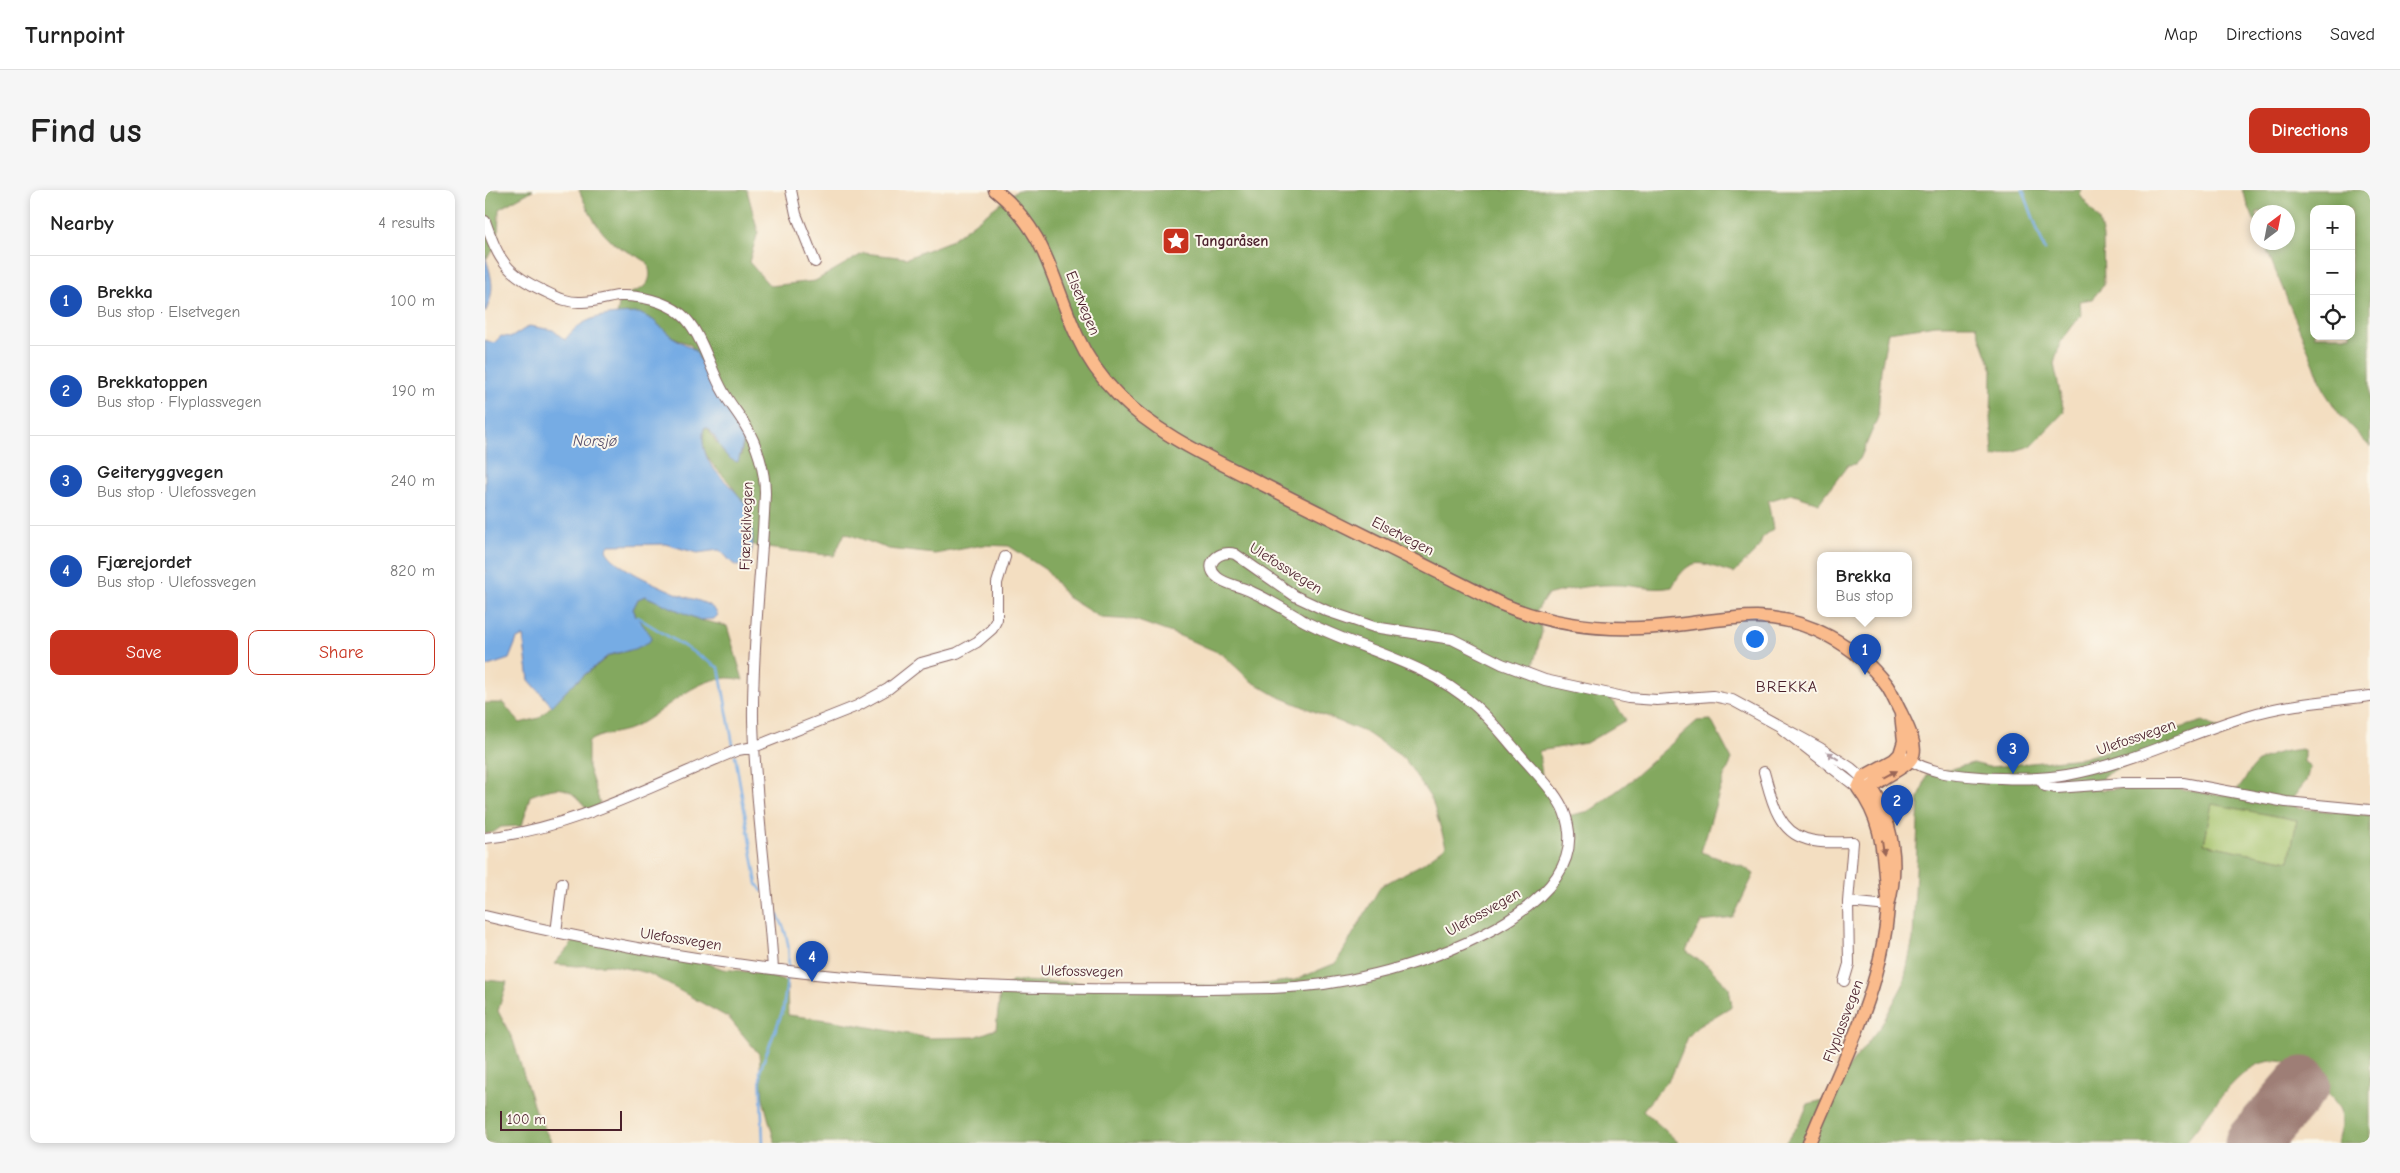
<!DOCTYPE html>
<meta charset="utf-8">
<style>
body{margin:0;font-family:"Comic Neue",sans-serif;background:#f6f6f6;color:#222}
.controls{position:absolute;right:15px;top:15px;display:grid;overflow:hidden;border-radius:10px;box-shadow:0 2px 8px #0003}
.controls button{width:45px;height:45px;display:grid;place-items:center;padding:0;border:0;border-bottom:1px solid #e0e0e0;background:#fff;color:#222;font:25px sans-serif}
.compass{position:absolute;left:1765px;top:15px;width:45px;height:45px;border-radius:50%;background:#fff;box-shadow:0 2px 8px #0003;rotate:32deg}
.scale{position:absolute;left:15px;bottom:12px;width:122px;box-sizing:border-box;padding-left:5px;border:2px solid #4a1f2b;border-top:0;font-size:14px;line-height:18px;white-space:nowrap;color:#4a1f2b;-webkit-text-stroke:4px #fbf7ec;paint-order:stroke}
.you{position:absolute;left:1269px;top:448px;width:18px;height:18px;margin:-12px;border:4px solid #fff;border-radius:50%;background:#1a73e8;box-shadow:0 0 0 8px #1a73e833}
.badge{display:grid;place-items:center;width:32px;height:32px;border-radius:50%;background:#c8321e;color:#fff;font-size:16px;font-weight:700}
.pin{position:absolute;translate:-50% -41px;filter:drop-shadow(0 1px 2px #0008)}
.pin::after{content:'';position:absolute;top:26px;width:18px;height:15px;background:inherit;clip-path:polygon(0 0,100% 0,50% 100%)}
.popup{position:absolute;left:1332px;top:362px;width:95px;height:65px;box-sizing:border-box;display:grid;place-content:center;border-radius:10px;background:#fff;filter:drop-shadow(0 1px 4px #0005);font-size:16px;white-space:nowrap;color:#767676}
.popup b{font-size:19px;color:#222}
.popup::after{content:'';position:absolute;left:50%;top:100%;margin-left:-10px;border:10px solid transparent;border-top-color:#fff}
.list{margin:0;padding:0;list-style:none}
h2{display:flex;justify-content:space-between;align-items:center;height:65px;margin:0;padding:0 20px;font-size:21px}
h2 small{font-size:16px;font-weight:400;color:#767676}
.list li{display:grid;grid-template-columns:32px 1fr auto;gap:15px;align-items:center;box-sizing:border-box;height:90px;padding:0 20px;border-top:1px solid #e0e0e0}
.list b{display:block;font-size:19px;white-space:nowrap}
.list p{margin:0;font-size:16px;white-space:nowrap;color:#767676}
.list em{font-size:16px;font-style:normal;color:#767676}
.actions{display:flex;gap:10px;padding:15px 20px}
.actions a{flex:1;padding:11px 0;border:1px solid #c8321e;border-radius:10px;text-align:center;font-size:18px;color:#c8321e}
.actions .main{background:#c8321e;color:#fff}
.icon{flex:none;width:28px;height:28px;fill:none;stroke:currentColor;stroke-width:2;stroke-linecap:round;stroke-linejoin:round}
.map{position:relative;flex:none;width:1885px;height:953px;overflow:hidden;border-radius:10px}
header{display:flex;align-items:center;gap:30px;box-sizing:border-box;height:70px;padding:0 25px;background:#fff;border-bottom:1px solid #e0e0e0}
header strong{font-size:24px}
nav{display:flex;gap:28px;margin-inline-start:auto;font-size:18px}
.intro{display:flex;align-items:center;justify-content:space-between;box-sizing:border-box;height:120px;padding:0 30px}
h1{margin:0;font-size:35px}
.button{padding:12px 22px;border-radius:10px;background:#c8321e;color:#fff;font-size:18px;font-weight:700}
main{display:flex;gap:30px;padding:0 30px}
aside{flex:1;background:#fff;border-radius:10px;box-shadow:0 2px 8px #0003}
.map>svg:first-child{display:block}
.green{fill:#a4c26a;stroke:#77704a}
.forest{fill:#83a85e;stroke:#666444;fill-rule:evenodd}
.water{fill:#76ace4;stroke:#606688}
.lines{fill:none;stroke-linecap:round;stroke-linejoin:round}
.stream{stroke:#76ace4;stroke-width:2.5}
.taxiway{stroke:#9e7e76;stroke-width:22}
.runway{stroke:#9e7e76;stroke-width:55}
.minor-casing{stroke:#856260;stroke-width:12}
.major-casing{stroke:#856260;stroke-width:15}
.minor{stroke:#fff;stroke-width:10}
.major{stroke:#fabb8c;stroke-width:12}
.oneway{fill:#ae9aa0}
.oneway2{fill:#996557}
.labels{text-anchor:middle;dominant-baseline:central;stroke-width:4;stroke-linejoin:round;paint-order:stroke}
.poi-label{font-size:15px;font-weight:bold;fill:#4a1f2b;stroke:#fbf7ec;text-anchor:start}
.street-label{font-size:15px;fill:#4a1f2b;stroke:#fbf7ec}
.water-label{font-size:16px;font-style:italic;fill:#59506c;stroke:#fbf7ec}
.neighbourhood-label{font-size:16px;letter-spacing:1px;fill:#4a1f2b;stroke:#fbf7ec}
</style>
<header>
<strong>Turnpoint</strong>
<nav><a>Map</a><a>Directions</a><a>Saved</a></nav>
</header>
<div class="intro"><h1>Find us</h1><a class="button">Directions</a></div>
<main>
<aside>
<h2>Nearby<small>4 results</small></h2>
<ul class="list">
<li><span class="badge" style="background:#1a4fb4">1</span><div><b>Brekka</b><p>Bus stop · Elsetvegen</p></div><em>100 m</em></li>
<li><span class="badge" style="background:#1a4fb4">2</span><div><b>Brekkatoppen</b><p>Bus stop · Flyplassvegen</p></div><em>190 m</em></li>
<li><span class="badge" style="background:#1a4fb4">3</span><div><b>Geiteryggvegen</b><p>Bus stop · Ulefossvegen</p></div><em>240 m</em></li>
<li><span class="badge" style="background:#1a4fb4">4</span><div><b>Fjærejordet</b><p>Bus stop · Ulefossvegen</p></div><em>820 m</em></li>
</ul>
<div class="actions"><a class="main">Save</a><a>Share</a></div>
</aside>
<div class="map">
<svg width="1885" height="953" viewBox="0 0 1885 953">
<rect width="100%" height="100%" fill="#fbf7ec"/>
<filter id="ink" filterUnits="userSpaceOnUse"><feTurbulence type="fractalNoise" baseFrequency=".02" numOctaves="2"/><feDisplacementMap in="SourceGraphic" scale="10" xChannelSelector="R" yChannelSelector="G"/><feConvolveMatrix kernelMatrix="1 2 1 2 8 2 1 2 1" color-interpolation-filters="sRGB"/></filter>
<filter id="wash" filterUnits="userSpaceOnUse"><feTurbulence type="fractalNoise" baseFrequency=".0096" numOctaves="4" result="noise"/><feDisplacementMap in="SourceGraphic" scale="20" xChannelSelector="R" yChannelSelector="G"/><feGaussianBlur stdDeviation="1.12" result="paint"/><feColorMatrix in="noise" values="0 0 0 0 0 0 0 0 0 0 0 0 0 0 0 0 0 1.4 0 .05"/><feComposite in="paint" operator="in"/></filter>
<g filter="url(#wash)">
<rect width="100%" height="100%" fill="#f3dec1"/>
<path class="green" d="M 1727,613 L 1812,630 L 1804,671 L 1719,654 Z"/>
<path class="forest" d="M 0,0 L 48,0 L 14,19 L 13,55 L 1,69 Z
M 94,0 L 262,0 L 273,42 L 264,72 L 285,96 L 330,91 L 379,63 L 422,68 L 465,51 L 533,0 L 1597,0 L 1595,5 L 1614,30 L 1618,47 L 1619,95 L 1607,109 L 1595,111 L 1596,125 L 1575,153 L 1569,174 L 1579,222 L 1546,256 L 1508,267 L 1506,227 L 1507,180 L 1491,135 L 1451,135 L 1403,142 L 1396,179 L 1393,227 L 1375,269 L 1370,274 L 1363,275 L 1334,313 L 1306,304 L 1283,311 L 1288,339 L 1277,348 L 1274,358 L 1249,383 C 1218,375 1207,361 1187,397 C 1169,401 1154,396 1136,395 C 1111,394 1087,398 1062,405 L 1051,422 L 1057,442 L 1047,479 L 1067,492 L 1125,507 L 1141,530 L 1101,553 L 1054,561 L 1057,586 L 1082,626 L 1105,621 L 1141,594 L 1212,531 L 1226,530 L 1247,570 L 1239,587 L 1216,662 L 1259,677 L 1269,684 L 1248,728 L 1216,732 L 1201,761 L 1224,777 L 1244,798 L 1247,816 L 1212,837 L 1203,847 L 1187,885 L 1158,920 L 1194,953 L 290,953 L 278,909 L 274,864 L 244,828 L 163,783 L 126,775 L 91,776 L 69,774 L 91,749 L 212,770 L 238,779 L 275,783 L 302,792 L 303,825 L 350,831 L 445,848 L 490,847 L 511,839 L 515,802 L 528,791 L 763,796 L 810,790 L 851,773 L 896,696 L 937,674 L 961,656 L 947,610 L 920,569 L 882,543 L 792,506 L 766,491 L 737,464 L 695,446 L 650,430 L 616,428 L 582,407 L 561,380 L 524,356 L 498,355 L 450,364 L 404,359 L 360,343 L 349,366 L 273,357 L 268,354 L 268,347 C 263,332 258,315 251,302 C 237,279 212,271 219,238 L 223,238 L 231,252 L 256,266 L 259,249 L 206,155 L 186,146 L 168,130 L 144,123 L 132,125 L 136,106 C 156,100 171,96 162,72 C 153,66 143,62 134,57 C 114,44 103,21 94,0 Z
M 1757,0 L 1885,0 L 1885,257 L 1855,225 L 1841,204 L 1779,53 L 1802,52 L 1802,22 L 1772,22 L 1772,37 ZM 1829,19 L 1866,19 L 1866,146 L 1829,146 Z
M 160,406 L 215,430 L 242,436 L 258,490 C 215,478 182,522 147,538 C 134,544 115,543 103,552 L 103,577 L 115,613 L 106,623 C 82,596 80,593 45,606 L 37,636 L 16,637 L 9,642 L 0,644 L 0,513 L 18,513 L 35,533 L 54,528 L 87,495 L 125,465 L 150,459 L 151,426 L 148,419 L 153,409 Z
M 1718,531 L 1737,540 L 1635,577 L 1618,586 L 1615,600 C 1640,598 1666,596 1692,598 C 1707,600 1730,608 1745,603 C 1758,599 1760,587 1767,578 C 1778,564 1801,561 1816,559 L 1819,560 L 1819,572 L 1825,576 L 1821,591 L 1807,609 L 1812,618 L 1885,625 L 1885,953 L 1852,953 C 1862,927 1857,918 1839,899 C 1775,829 1740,906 1700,953 L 1300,953 L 1315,932 L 1323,914 L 1338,910 L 1397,834 L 1418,795 L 1428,749 L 1434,608 L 1442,585 L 1488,573 L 1504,577 L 1598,568 ZM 1727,614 L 1812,630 L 1804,671 L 1719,654 Z
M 0,790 L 22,792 L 13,821 L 28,850 L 50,921 L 67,953 L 0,953 Z"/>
<path class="water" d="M 0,65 C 7,89 11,99 0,123 Z
M 154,123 L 168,130 L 186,146 L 210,160 L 232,203 L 256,238 L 259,249 L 253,272 C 237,269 233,248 223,238 L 219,238 C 216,251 219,264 226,275 C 237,291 255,302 263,320 C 268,331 273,375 255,376 C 247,377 241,364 234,360 L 212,363 L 180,354 L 124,355 L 121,360 C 128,377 175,396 193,404 C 206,410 227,411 233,425 L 229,429 L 215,430 L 160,406 L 153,409 L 148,419 L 151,426 L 167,447 L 164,452 L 150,459 L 124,465 L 87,495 L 67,516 L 44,490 L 38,446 L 32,449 L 24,469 L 0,477 L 0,150 L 9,153 L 16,146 L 27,147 L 44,136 L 68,140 L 80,150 C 98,124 126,124 154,123 Z"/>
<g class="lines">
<path class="stream" d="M 1538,0 L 1560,60
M 152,427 L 234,478 L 249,560
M 250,565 L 272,694 L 277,701
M 287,716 C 301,736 306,755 303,779
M 278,953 L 275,880 L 298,820 L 303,784"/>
<path class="taxiway" d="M 1773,953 C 1785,949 1808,925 1814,913 C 1817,907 1815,902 1811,898 L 1801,895 L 1793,900 L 1790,927"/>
<path class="runway" d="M 1767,953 L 1818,894"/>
</g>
</g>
<g filter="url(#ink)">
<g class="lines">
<defs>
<path id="minor" d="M 306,0 L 311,24 L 330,72
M 0,31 C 14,71 21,84 61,102 C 73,108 84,113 97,112 C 110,112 122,107 134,106 C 154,105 180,111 196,124 C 216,140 225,180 239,203 C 245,214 254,224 260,235 C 272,254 280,281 280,303 C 277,379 267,454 268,530 C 270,613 283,696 288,779
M 1297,539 L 1373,598 L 1379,598
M 1420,567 C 1443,583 1468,585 1495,587 C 1524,589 1553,590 1582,585 C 1644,574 1702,544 1762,526 C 1801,514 1844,511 1885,506
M 1279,582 C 1286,607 1292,641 1321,649 C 1335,654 1353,652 1368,652 L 1363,712 L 1364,774 L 1359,791
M 1555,589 L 1560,596 L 1572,598 L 1638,593 L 1698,593 L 1801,612 L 1885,620
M 0,648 C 89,639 171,593 253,560 L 269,557 L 372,516 L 403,499 L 436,473 L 472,463 L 492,452 L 507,439 L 512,429 L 512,393 L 520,367
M 1363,712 L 1403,716
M 0,726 C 109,752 219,772 330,784 C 481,800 636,801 788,798 C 823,797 856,793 890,784 C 950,770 1091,720 1084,642 C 1083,634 1081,625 1077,617 C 1068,599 1051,583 1037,567 C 1021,549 1006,529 988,514 C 939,471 875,460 819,431 C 802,421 785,410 767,402 C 756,396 741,395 732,387 C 717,374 735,359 750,364 L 810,406 L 842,421 L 889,437 L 967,449 L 1017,474 L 1060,490 L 1143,508 L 1172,510 L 1228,506 L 1247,510 L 1335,558 L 1366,578 L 1383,593
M 71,743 L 77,693"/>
<path id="major" d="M 510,0 C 563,42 566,89 592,146 C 602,168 616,188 633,205 C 673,246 730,270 781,296 C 858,335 936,373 1014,413 C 1060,433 1105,440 1155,438 C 1194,437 1233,427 1272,427 C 1322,428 1372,455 1402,496 C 1408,505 1411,514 1416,523 C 1443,577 1425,568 1386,597 C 1408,634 1414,674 1403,716 C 1397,671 1402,636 1373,598 L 1378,587 L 1409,570 L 1415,564 L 1419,551 L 1416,524
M 1324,953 C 1356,874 1397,802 1403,716"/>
</defs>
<use href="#minor" class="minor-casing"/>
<use href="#major" class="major-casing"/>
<use href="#minor" class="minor"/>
<use href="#major" class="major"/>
</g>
<defs><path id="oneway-solid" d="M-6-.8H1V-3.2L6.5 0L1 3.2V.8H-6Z" transform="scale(1.25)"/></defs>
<use class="oneway" href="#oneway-solid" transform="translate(1348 566) rotate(-147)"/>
<g class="oneway2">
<use href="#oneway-solid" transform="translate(1406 584) rotate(-28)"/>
<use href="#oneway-solid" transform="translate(1398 658) rotate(82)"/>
</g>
</g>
<defs>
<symbol id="sight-square" viewBox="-11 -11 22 22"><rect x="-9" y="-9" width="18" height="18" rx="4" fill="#c8321e" stroke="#fbf7ec"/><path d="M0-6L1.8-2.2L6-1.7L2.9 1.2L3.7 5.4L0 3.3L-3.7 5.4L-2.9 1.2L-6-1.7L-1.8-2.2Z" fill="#fff"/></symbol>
</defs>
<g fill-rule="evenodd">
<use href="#sight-square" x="675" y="35" width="32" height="32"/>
</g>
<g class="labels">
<g class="poi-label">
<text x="710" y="51">Tangaråsen</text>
</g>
<g class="street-label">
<text transform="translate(598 113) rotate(68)">Elsetvegen</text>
<text transform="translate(261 336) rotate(-88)">Fjærekilvegen</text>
<text transform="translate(918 346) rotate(27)">Elsetvegen</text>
<text transform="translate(801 378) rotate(32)">Ulefossvegen</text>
<text transform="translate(1651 547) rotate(-19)">Ulefossvegen</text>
<text transform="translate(998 722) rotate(-29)">Ulefossvegen</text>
<text transform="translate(196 749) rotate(9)">Ulefossvegen</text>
<text transform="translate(597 781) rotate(1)">Ulefossvegen</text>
<text transform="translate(1358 831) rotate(-69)">Flyplassvegen</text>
</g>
<g class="water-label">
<text x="110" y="251">Norsjø</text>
</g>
<g class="neighbourhood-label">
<text x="1302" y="497">BREKKA</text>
</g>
</g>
</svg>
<div class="controls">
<button>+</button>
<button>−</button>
<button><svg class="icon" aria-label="locate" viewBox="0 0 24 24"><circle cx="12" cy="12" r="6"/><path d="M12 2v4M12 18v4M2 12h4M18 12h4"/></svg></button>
</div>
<svg class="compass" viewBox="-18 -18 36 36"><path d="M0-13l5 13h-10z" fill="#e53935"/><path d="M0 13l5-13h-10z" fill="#767676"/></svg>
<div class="scale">100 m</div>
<div class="you"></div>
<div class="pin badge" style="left:1380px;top:485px;background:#1a4fb4">1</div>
<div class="popup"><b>Brekka</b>Bus stop</div>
<div class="pin badge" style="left:1412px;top:636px;background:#1a4fb4">2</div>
<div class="pin badge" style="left:1528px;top:584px;background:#1a4fb4">3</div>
<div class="pin badge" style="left:327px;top:792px;background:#1a4fb4">4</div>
</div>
</main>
